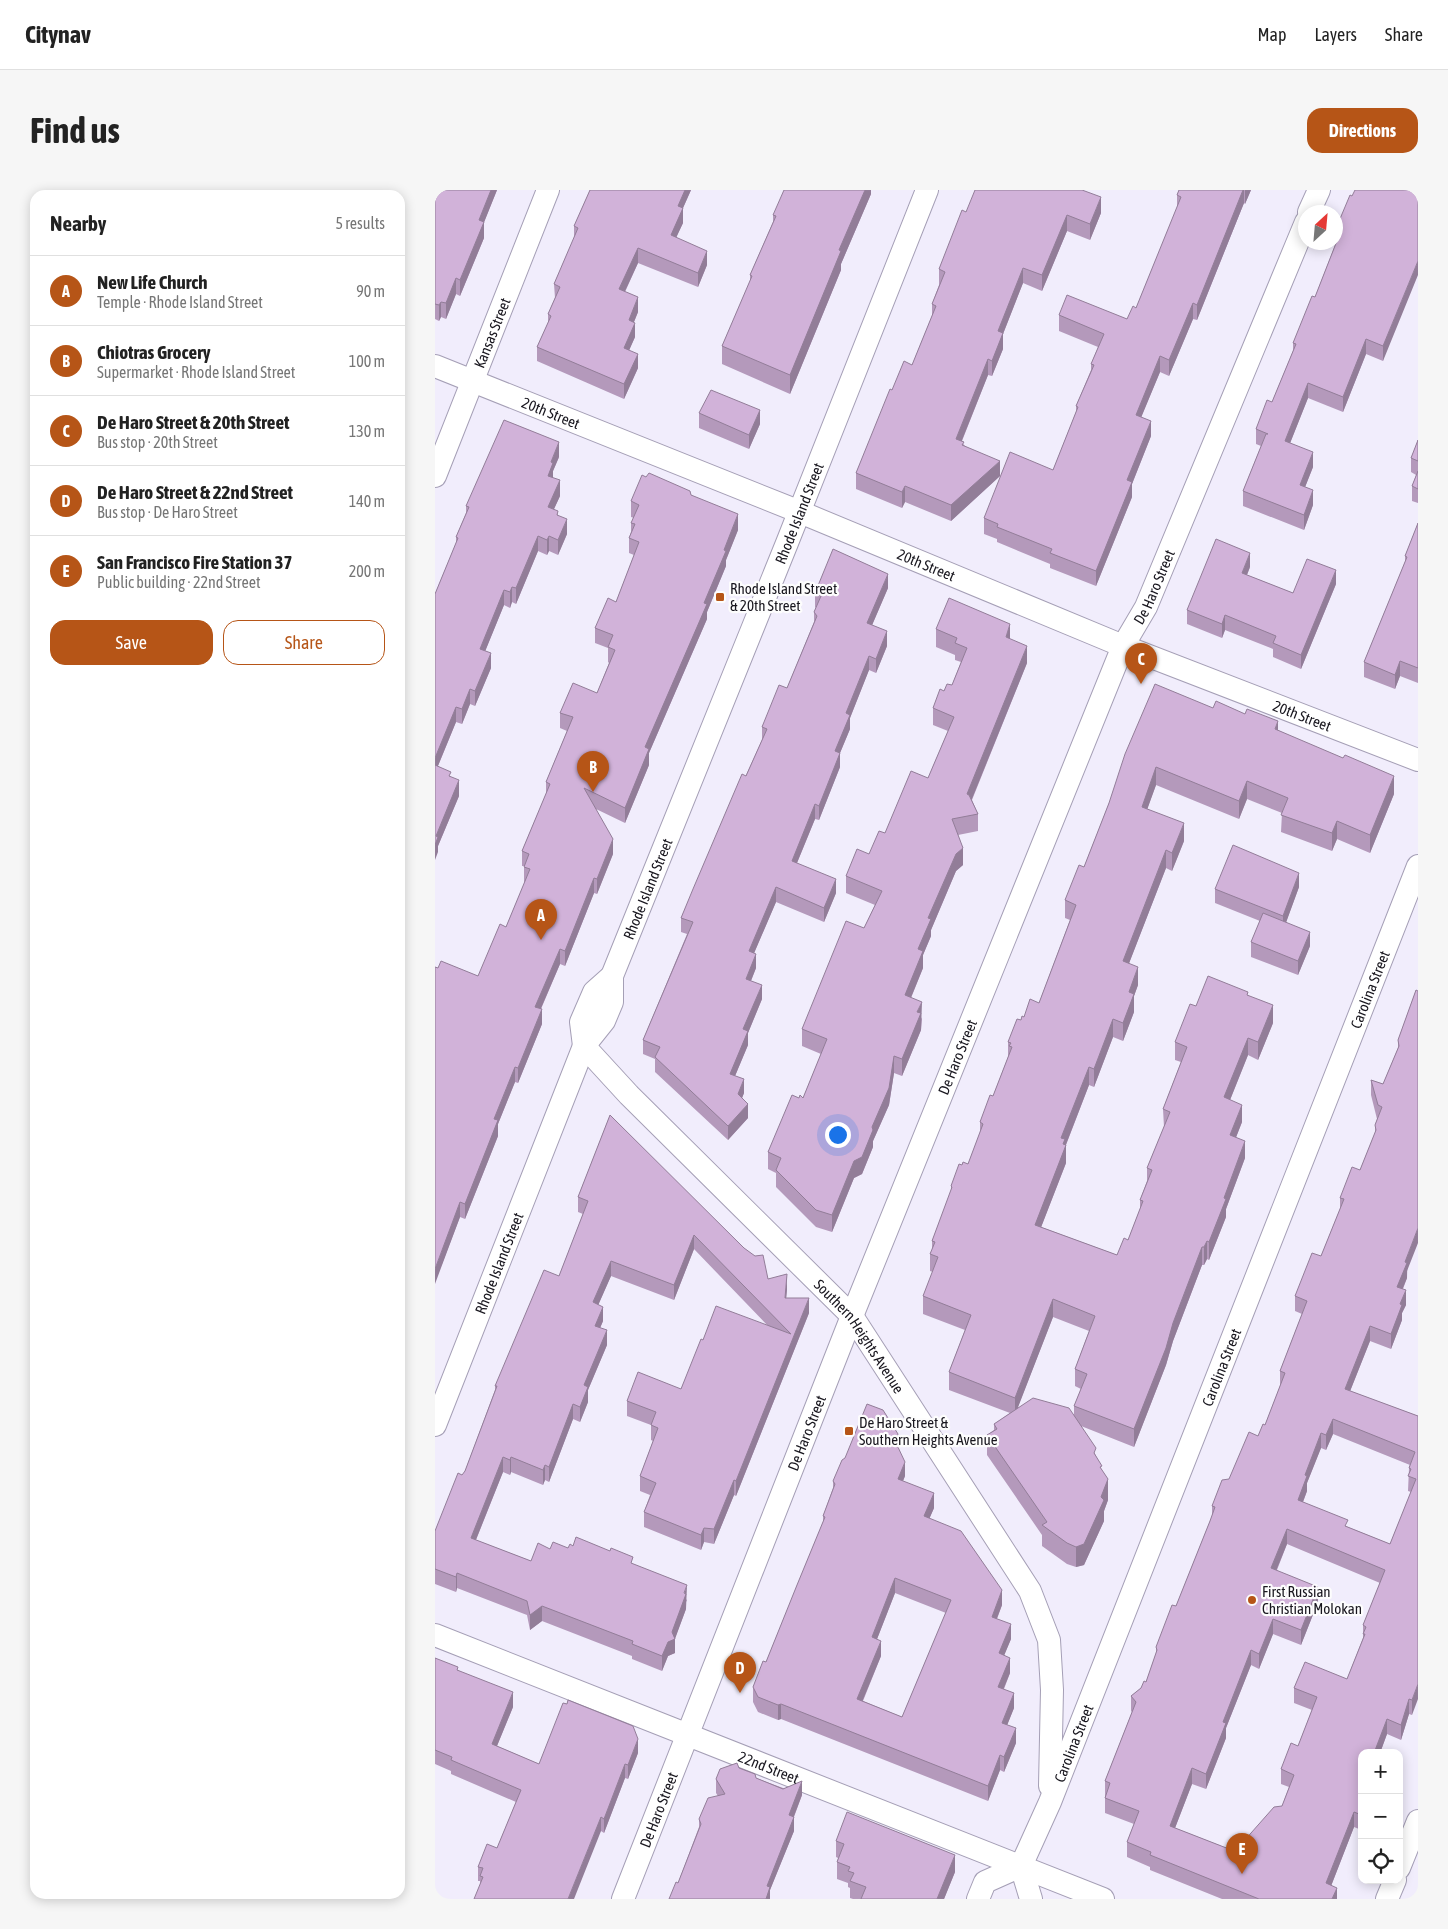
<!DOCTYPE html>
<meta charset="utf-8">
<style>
body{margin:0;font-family:"Asap Condensed",sans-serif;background:#f6f6f6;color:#222}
.controls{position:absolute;right:15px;bottom:15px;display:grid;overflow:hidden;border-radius:10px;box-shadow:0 2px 12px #0003}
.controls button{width:45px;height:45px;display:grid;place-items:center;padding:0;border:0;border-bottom:1px solid #e0e0e0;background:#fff;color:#222;font:25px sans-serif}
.compass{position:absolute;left:863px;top:15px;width:45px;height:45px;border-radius:50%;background:#fff;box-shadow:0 2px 12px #0003;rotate:26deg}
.you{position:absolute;left:402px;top:944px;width:18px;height:18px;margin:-12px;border:4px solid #fff;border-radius:50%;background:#1a73e8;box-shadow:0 0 0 8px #1a73e833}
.badge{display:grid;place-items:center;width:32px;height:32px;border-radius:50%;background:#b65517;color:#fff;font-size:16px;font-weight:700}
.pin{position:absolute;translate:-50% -41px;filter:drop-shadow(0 1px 2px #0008)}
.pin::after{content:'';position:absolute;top:26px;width:18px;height:15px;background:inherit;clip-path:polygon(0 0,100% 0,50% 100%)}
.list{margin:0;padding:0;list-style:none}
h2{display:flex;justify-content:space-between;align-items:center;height:65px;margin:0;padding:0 20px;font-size:21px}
h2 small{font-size:16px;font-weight:400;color:#767676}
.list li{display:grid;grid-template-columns:32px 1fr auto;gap:15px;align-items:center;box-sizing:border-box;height:70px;padding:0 20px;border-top:1px solid #e0e0e0}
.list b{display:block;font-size:19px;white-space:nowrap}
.list p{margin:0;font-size:16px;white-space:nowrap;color:#767676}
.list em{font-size:16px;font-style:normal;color:#767676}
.actions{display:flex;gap:10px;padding:15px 20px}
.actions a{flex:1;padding:11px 0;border:1px solid #b65517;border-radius:15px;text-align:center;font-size:18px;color:#b65517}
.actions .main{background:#b65517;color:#fff}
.icon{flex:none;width:28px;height:28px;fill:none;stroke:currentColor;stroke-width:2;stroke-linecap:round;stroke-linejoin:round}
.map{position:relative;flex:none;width:983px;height:1709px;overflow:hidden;border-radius:15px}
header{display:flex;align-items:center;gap:30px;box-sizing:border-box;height:70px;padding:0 25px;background:#fff;border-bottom:1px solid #e0e0e0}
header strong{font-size:24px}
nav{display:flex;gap:28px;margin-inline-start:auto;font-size:18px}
.intro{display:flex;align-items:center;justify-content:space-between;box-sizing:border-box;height:120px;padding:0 30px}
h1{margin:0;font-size:35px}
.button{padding:12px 22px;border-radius:15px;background:#b65517;color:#fff;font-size:18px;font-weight:700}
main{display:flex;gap:30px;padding:0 30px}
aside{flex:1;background:#fff;border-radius:15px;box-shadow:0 2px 12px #0003}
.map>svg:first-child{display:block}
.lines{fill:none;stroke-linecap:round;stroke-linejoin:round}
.street-casing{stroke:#a59fb6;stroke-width:24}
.street{stroke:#fff;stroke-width:22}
.wall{fill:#b499bb;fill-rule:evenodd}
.shaded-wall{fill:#927d98}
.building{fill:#d1b2d9;stroke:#927d98;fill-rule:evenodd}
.poi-dot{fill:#b65517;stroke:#fdfdfd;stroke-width:2}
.labels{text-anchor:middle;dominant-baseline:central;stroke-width:4.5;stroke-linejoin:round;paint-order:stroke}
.street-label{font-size:15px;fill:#18161e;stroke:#fdfdfd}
.poi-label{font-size:15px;fill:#18161e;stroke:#fdfdfd;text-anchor:start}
</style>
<header>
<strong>Citynav</strong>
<nav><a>Map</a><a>Layers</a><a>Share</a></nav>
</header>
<div class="intro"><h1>Find us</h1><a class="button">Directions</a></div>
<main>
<aside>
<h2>Nearby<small>5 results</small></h2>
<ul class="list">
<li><span class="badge">A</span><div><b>New Life Church</b><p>Temple · Rhode Island Street</p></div><em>90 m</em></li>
<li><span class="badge">B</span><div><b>Chiotras Grocery</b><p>Supermarket · Rhode Island Street</p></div><em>100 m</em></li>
<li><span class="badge">C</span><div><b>De Haro Street &amp; 20th Street</b><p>Bus stop · 20th Street</p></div><em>130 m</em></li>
<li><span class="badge">D</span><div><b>De Haro Street &amp; 22nd Street</b><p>Bus stop · De Haro Street</p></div><em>140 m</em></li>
<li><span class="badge">E</span><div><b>San Francisco Fire Station 37</b><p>Public building · 22nd Street</p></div><em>200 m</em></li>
</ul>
<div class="actions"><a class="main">Save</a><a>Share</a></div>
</aside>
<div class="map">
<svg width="983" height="1709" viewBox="0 0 983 1709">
<rect width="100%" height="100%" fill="#f1edfc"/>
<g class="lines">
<defs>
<g id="street">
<path d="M 874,22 L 884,0"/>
<path id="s1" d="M 0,176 L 365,322 L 688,456 L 983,570"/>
<path id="s2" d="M 0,286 L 113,0"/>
<path id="s3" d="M 149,856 L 194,905 L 417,1126 L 595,1401 L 614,1450 L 617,1500 L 615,1596"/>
<path d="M 149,856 L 146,832 L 159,802 L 177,786"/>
<path id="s4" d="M 0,1235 L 149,856 L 169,831 L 177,812 L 177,786 L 352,353 L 492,0"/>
<path id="s5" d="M 0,1445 L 668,1709"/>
<path d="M 964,1678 L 983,1631"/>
<path id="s6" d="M 188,1709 L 417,1126 L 688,456 L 711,417 L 871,32"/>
<path d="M 543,1709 L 550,1692 L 586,1676"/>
<path id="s7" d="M 596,1709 L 586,1676 L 615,1612 L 983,676"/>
<path d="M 952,1709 L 960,1690"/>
</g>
</defs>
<use href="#street" class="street-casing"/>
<use href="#street" class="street"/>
</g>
<path class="wall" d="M 0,0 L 62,0 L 49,32 L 49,48 L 25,106 L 21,104 L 11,129 L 6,127 L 4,131 L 0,129 Z
M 155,0 L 256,0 L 248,18 L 248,33 L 241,47 L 272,75 L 263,97 L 203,73 L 190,102 L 203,122 L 199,132 L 200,147 L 194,160 L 203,178 L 189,209 L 102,171 L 102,157 L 113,133 L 113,124 L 120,108 L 119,94 L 139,49 L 139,36 Z
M 436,0 L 436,4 L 406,74 L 406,80 L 355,204 L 287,174 L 287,156 L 315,92 L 315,85 L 338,32 L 338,25 Z
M 744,0 L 816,0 L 810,14 L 809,13 L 762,130 L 758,129 L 734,186 L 725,182 L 706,227 L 716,246 L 697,294 L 697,307 L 661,396 L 615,378 L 615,374 L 562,352 L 562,349 L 549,344 L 549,328 L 618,280 L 641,222 L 641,216 L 656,180 L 656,174 L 663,157 L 624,141 L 624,125 L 692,129 L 701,118 L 742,18 L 742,5 Z
M 983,0 L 948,171 L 931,164 L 908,222 L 873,208 L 855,253 L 878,277 L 870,297 L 878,315 L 869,340 L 808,316 L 808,301 L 826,256 L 821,254 L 821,239 L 837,212 L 858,161 L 858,153 L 880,107 L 902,50 L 902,36 L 917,6 Z
M 531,22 L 666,23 L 655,50 L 632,41 L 607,101 L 588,93 L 568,144 L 568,159 L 557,186 L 553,185 L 527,251 L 529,255 L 565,286 L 516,331 L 470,312 L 467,318 L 421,299 L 421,283 L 457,200 L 477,175 L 497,126 L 497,114 L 504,95 L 504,79 Z
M 264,223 L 325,234 L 314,259 L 264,238 Z
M 983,250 L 983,313 L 977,311 L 977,296 L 981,285 L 976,282 L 976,268 Z
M 124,267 L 118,281 L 118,288 L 125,306 L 119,319 L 123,325 L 132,344 L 123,365 L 114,361 L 112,365 L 103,361 L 81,414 L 77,412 L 75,418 L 69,415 L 50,461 L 56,478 L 40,516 L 35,514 L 27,534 L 21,532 L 3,576 L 16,587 L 24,606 L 3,656 L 3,662 L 0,404 L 21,353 L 21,347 L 31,323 L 31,316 Z
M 256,305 L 303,340 L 291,370 L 291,376 L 272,422 L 272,429 L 214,563 L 214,575 L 190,633 L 161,619 L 178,664 L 162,704 L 159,703 L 130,776 L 125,774 L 106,819 L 107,834 L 83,893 L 80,892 L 63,934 L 63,946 L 30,1029 L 25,1027 L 7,1074 L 3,778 L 43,786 L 71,737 L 90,692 L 89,692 L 89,676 L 87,676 L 87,661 L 111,604 L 111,592 L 132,541 L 125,538 L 125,523 L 162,503 L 174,473 L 173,472 L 173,458 L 160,453 L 160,438 L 181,412 L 199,365 L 194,363 L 194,348 L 196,342 L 196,333 L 199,328 L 196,327 L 196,311 Z
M 983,333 L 983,493 L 965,486 L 960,499 L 929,487 L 929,472 L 970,372 L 970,366 Z
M 815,377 L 812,385 L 858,403 L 901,394 L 866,479 L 838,467 L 838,459 L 790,440 L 787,448 L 752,434 L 752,420 Z
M 453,398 L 437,435 L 452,456 L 441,483 L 434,480 L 415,528 L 415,539 L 405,563 L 405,577 L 384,630 L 380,629 L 362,673 L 401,703 L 389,732 L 341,712 L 319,763 L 321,778 L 316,791 L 327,809 L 313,843 L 313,855 L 300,886 L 309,903 L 307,908 L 313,928 L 293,950 L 220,882 L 220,869 L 208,864 L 208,850 L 252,744 L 246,742 L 246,728 L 327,550 L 327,537 L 352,498 L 379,432 L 379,422 L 381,418 L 380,417 L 380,403 Z
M 501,439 L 575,449 L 592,473 L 537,610 L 543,624 L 543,641 L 523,645 L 528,675 L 521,681 L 496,740 L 496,746 L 488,765 L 488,778 L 476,808 L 487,829 L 486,840 L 467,886 L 459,883 L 454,915 L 438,951 L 438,957 L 427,984 L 419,988 L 397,1042 L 381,1037 L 341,997 L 341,983 L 333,979 L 333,962 L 364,908 L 368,908 L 386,864 L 367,856 L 367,839 L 429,738 L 440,715 L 411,703 L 411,686 L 434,664 L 493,588 L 513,541 L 498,535 L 498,518 L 509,501 L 517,495 L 526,472 L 520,470 L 520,465 L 501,457 Z
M 778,518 L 843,540 L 959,604 L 935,663 L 902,649 L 897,661 L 846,642 L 847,623 L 812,609 L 804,629 L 721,595 L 712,619 L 749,651 L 737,681 L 731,678 L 694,773 L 703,795 L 699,806 L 699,822 L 688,851 L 678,847 L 659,897 L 654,895 L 631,955 L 631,973 L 606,1037 L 682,1065 L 693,1050 L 705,1019 L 705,1010 L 712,991 L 712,978 L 729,937 L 728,919 L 746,872 L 740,870 L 740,852 L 761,816 L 813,805 L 838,833 L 823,870 L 813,865 L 795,910 L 807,932 L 801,947 L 810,968 L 791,1019 L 791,1027 L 774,1070 L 772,1069 L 769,1075 L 767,1075 L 738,1151 L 731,1175 L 699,1257 L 646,1236 L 661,1266 L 667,1281 L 673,1310 L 669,1321 L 669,1331 L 649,1375 L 641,1377 L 632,1374 L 607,1356 L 607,1345 L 552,1265 L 552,1245 L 559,1240 L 559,1234 L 575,1223 L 514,1200 L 514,1182 L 530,1140 L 488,1124 L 488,1106 L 498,1082 L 495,1081 L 495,1064 L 497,1060 L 497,1051 L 516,1002 L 516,996 L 527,975 L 533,974 L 545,943 L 545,932 L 558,906 L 573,867 L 573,852 L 586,830 L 604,813 L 635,730 L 630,728 L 630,710 L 649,677 L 674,613 ZM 618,1127 L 654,1141 L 640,1179 L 640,1196 L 646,1199 L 639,1216 L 639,1226 L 582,1219 Z
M 864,697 L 851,732 L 875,756 L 863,785 L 816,767 L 816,752 L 825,731 L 780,713 L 780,699 Z
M 981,800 L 972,1088 L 968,1099 L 971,1115 L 967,1123 L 967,1130 L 956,1159 L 935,1151 L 915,1201 L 983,1226 L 977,1525 L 974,1524 L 966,1550 L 952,1544 L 945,1563 L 927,1563 L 924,1639 L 919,1637 L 896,1696 L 902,1709 L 787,1709 L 715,1680 L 715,1677 L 692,1667 L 692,1652 L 699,1634 L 670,1623 L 670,1591 L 697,1522 L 696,1521 L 696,1506 L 706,1498 L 711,1492 L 721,1464 L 721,1457 L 741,1416 L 777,1326 L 777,1316 L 830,1235 L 845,1196 L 845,1181 L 867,1124 L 860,1121 L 860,1106 L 886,1066 L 905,1019 L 905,1008 L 925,980 L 940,943 L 940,935 L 942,929 L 936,905 L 936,890 L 948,894 L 963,858 L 963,850 ZM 898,1244 L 975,1275 L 974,1278 L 973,1301 L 976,1302 L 955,1354 L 913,1337 L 868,1312 L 872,1301 L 872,1293 L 886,1258 L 891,1260 ZM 852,1354 L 945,1393 L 928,1435 L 928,1448 L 912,1489 L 859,1498 L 859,1513 L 877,1520 L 863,1556 L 846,1579 L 846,1594 L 854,1597 L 847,1616 L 801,1660 L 794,1659 L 740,1638 L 757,1594 L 771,1599 L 791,1548 L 791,1538 L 816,1475 L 824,1479 L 838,1444 L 866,1455 L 883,1412 L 842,1380 Z
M 175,925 L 333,1089 L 352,1099 L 351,1108 L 374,1123 L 301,1306 L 299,1305 L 279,1354 L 269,1352 L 266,1360 L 209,1337 L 209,1322 L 215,1305 L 205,1301 L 205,1286 L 218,1251 L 216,1250 L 216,1235 L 192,1226 L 192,1211 L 246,1199 L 268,1150 L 333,1136 L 259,1059 L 239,1110 L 176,1086 L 163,1115 L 168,1131 L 165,1138 L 172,1155 L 153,1200 L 153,1212 L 145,1232 L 138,1229 L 114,1292 L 110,1290 L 108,1295 L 76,1282 L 75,1285 L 68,1282 L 41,1350 L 96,1371 L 115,1359 L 133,1358 L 198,1374 L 252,1410 L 251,1412 L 251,1419 L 240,1448 L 240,1463 L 233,1466 L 227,1481 L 197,1469 L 197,1466 L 107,1431 L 95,1440 L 92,1425 L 22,1398 L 21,1402 L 0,1394 L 0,1341 L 30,1281 L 60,1200 L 60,1196 L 124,1086 L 148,1024 L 143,1022 L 143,1007 Z
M 463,1259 L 470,1286 L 468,1291 L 499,1318 L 494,1329 L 567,1415 L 562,1429 L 576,1449 L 569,1465 L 575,1483 L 569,1499 L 579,1518 L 572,1535 L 581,1553 L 569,1582 L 565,1580 L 553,1611 L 346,1529 L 343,1530 L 323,1522 L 318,1512 L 318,1497 L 331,1472 L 388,1332 L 388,1326 L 398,1298 L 398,1291 ZM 460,1403 L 511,1423 L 467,1527 L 428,1511 L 446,1466 L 442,1449 Z
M 0,1468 L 23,1480 L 78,1517 L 62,1556 L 104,1574 L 203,1563 L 193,1589 L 190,1588 L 169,1643 L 166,1641 L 45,1694 L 45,1691 L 43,1691 L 43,1677 L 62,1658 L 81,1612 L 16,1584 L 16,1581 L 0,1574 Z
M 304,1578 L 321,1588 L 367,1605 L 359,1627 L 359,1641 L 335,1700 L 335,1709 L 243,1693 L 264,1637 L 264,1629 L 283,1606 L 281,1603 L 281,1589 Z
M 401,1651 L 520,1682 L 509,1709 L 418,1709 L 415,1708 L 415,1698 L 413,1697 L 413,1693 L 402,1689 L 402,1672 L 403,1668 L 401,1667 Z"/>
<path class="shaded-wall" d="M 56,0 L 62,0 L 44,45 L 44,30 Z
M 250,0 L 256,0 L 248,18 L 248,33 L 236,59 L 236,45 L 243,16 Z
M 430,0 L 436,0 L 436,4 L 406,74 L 406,80 L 355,204 L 355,185 L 404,60 Z
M 808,0 L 809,0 L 809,13 L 762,130 L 762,115 Z
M 810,0 L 816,0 L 810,14 Z
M 666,7 L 666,23 L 655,50 L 655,34 Z
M 632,25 L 632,41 L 607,101 L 607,85 Z
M 49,32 L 49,48 L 25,106 L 25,90 Z
M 203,58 L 203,73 L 184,114 L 184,99 Z
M 272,61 L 272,75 L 263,97 L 263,83 Z
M 983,71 L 983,85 L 948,171 L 948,156 Z
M 588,78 L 588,93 L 568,144 L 568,159 L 557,186 L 557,171 L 563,141 Z
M 21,88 L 21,104 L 11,129 L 11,113 Z
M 203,107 L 203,122 L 194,144 L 194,130 Z
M 6,112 L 6,127 L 4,131 L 4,115 Z
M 758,113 L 758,129 L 734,186 L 734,170 Z
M 200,133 L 200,147 L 189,172 L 189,158 Z
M 931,149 L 931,164 L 908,222 L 908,207 Z
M 203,164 L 203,178 L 189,209 L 189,194 Z
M 725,166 L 725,182 L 701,240 L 701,225 Z
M 553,169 L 553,185 L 521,265 L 521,249 Z
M 873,193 L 873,208 L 850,266 L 850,251 Z
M 325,220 L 325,234 L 314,259 L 314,245 Z
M 716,231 L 716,246 L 697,294 L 697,307 L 661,396 L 661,381 L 692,290 Z
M 124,252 L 124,267 L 118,281 L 118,288 L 113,286 L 116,272 Z
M 878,262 L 878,277 L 865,310 L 865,295 Z
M 565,271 L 565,286 L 516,331 L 516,315 Z
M 125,290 L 125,306 L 113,332 L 113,317 Z
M 470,296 L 470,312 L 467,318 L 467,302 Z
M 878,300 L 878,315 L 869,340 L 869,325 Z
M 303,324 L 303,340 L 291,370 L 291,376 L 272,422 L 272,429 L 214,563 L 214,575 L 190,633 L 190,618 L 210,557 L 269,413 L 289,360 Z
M 132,329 L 132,344 L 123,365 L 123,350 Z
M 103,346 L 103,361 L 81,414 L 81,398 Z
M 114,346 L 114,361 L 112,365 L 112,350 Z
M 815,363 L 815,377 L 807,397 L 807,383 Z
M 901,380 L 901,394 L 866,479 L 866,465 Z
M 453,384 L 453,398 L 432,447 L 432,433 Z
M 77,397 L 77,412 L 75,418 L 75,402 Z
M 69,400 L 69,415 L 45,474 L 45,459 Z
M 790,425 L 790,440 L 787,448 L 787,434 Z
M 575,434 L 575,451 L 571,447 Z
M 452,441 L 452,456 L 441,483 L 441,469 Z
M 592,456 L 592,473 L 532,621 L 532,604 Z
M 56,463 L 56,478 L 40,516 L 40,501 Z
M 434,466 L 434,480 L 415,528 L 415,539 L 400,575 L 400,561 L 411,523 Z
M 965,471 L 965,486 L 960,499 L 960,485 Z
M 35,499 L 35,514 L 27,534 L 27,519 Z
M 21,517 L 21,532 L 0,583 L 0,568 Z
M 843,531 L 843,549 L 840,539 Z
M 405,563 L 405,577 L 384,630 L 384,616 Z
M 721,577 L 721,595 L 707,634 L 707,617 Z
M 959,586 L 959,604 L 935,663 L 935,645 Z
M 24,590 L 24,606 L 3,656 L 3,662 L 0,670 L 0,655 L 1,646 Z
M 812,591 L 812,609 L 804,629 L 804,611 Z
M 380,614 L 380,629 L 357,685 L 357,671 Z
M 902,631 L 902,649 L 897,661 L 897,643 Z
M 749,633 L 749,651 L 737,681 L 737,663 Z
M 178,649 L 178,664 L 162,704 L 162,689 Z
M 528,658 L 528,675 L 521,681 L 496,740 L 496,746 L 488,765 L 488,778 L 470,822 L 470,805 L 483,759 L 493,728 L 521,664 Z
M 731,660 L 731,678 L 688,789 L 688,771 Z
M 864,683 L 864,697 L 848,741 L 848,726 Z
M 159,688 L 159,703 L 130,776 L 130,761 Z
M 401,689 L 401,703 L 389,732 L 389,718 Z
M 341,697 L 341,712 L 314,775 L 314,761 Z
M 875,742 L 875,756 L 863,785 L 863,771 Z
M 125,759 L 125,774 L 100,832 L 100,817 Z
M 321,764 L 321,778 L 311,803 L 311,789 Z
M 703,777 L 703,795 L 699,806 L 699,822 L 688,851 L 688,833 L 694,802 Z
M 327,795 L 327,809 L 313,843 L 313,855 L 295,898 L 295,884 L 308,839 Z
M 487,812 L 486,840 L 467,886 L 467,869 L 482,822 Z
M 838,815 L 838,833 L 823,870 L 823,852 Z
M 107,819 L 107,834 L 83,893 L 83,878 Z
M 678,829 L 678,847 L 659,897 L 659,879 Z
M 813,848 L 813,865 L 789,925 L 789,907 Z
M 459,866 L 459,883 L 454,915 L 438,951 L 438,957 L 427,984 L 419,988 L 397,1042 L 397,1025 L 419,971 L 437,937 Z
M 80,877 L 80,892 L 63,934 L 63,946 L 30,1029 L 30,1014 L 59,929 Z
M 654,877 L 654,895 L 630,957 L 631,955 L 631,973 L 600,1053 L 600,1035 L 626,948 Z
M 309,889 L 309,903 L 303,918 L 303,904 Z
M 313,914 L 313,928 L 293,950 L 293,936 Z
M 807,915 L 807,932 L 795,963 L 795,945 Z
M 810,951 L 810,968 L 791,1019 L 791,1027 L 774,1070 L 774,1052 L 789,1008 Z
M 25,1012 L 25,1027 L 0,1094 L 0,1079 Z
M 983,1038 L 983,1053 L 972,1081 L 972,1088 L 962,1112 L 962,1097 L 970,1072 Z
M 259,1045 L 259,1059 L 239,1110 L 239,1095 Z
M 772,1051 L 772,1069 L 769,1075 L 769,1057 Z
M 767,1057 L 767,1075 L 738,1151 L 731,1175 L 699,1257 L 699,1239 L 738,1133 Z
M 176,1071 L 176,1086 L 158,1127 L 158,1112 Z
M 352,1084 L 352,1099 L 350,1123 L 350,1108 Z
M 971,1100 L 971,1115 L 967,1123 L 967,1130 L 956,1159 L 956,1144 L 965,1114 Z
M 374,1108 L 374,1123 L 301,1306 L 301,1291 Z
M 618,1109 L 618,1127 L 580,1225 L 580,1208 Z
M 168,1117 L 168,1131 L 160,1150 L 160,1136 Z
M 935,1136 L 935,1151 L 910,1214 L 910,1199 Z
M 172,1140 L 172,1155 L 153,1200 L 153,1212 L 145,1232 L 145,1217 L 149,1195 Z
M 138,1214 L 138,1229 L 114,1292 L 114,1277 Z
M 898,1229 L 898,1244 L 891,1260 L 891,1245 Z
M 886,1243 L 886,1258 L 872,1293 L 872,1301 L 863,1325 L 863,1310 L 870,1285 Z
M 463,1244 L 463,1259 L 461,1253 Z
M 68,1267 L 68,1282 L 36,1362 L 36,1348 Z
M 76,1267 L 76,1282 L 75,1285 L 75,1270 Z
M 470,1272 L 470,1286 L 463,1303 L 463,1289 Z
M 110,1275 L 110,1290 L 108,1295 L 108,1280 Z
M 673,1289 L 673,1310 L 669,1321 L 669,1331 L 649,1375 L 641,1377 L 641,1357 Z
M 299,1290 L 299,1305 L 279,1354 L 279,1339 Z
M 499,1303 L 499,1318 L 489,1341 L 489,1326 Z
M 269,1338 L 269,1352 L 266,1360 L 266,1345 Z
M 852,1339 L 852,1354 L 836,1393 L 836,1378 Z
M 22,1383 L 22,1398 L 21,1402 L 21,1387 Z
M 460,1388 L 460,1403 L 437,1462 L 437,1447 Z
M 252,1395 L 251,1419 L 240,1449 L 240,1463 L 233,1466 L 227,1481 L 227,1466 L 237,1442 Z
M 883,1397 L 883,1412 L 866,1455 L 866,1440 Z
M 567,1400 L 567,1415 L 557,1441 L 557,1427 Z
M 107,1416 L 107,1431 L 95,1440 L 95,1425 Z
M 838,1429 L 838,1444 L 824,1479 L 824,1464 Z
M 576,1434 L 576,1449 L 564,1478 L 564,1463 Z
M 446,1451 L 446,1466 L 422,1524 L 422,1509 Z
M 816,1460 L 816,1475 L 791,1538 L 791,1548 L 771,1599 L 771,1584 L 788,1532 Z
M 575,1468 L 575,1483 L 563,1512 L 563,1497 Z
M 983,1494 L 983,1509 L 977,1525 L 977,1510 Z
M 78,1502 L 78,1517 L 57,1568 L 57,1554 Z
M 579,1503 L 579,1518 L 567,1548 L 567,1533 Z
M 974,1509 L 974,1524 L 966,1550 L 966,1535 Z
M 346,1514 L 346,1529 L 343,1530 L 343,1515 Z
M 952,1529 L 952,1544 L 945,1563 L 939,1563 Z
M 581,1538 L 581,1553 L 569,1582 L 569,1567 Z
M 203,1549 L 203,1563 L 193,1589 L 193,1575 Z
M 565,1565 L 565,1580 L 553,1611 L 553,1596 Z
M 190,1574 L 190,1588 L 169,1643 L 169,1629 Z
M 757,1578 L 757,1594 L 735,1651 L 735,1636 Z
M 367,1591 L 367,1605 L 354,1639 L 354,1625 Z
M 927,1618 L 927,1633 L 924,1639 L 924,1624 Z
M 919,1622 L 919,1637 L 891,1709 L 891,1693 Z
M 166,1627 L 166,1641 L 139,1709 L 133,1709 Z
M 359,1627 L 359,1641 L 335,1700 L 335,1709 L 331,1709 L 332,1696 Z
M 520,1665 L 520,1682 L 509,1709 L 502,1709 Z
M 902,1698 L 902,1709 L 897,1709 Z"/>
<path class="building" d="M 0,0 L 56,0 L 44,30 L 49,32 L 25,90 L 21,88 L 11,113 L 6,112 L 4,115 L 0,114 Z
M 155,0 L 250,0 L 243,16 L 248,18 L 236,45 L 272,61 L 263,83 L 203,58 L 184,99 L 203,107 L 194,130 L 200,133 L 189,158 L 203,164 L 189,194 L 102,157 L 116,126 L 113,124 L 125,97 L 119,94 L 143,38 L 139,36 Z
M 349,0 L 430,0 L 404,60 L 406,61 L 355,185 L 287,156 L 317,86 L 315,85 L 341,26 L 338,25 Z
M 540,0 L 647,0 L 666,7 L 655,34 L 632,25 L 607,85 L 588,78 L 563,141 L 568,143 L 557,171 L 553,169 L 521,249 L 529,252 L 527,255 L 565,271 L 516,315 L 470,296 L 467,302 L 421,283 L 455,199 L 457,200 L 469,171 L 477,175 L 501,116 L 497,114 L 510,82 L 504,79 L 527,20 L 531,22 Z
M 744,0 L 808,0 L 762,115 L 758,113 L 734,170 L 725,166 L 701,225 L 716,231 L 692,290 L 697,292 L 661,381 L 615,363 L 617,359 L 562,337 L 563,334 L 549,328 L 575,262 L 618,280 L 643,217 L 641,216 L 659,175 L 656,174 L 669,144 L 624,125 L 632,105 L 692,129 L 698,116 L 701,118 L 746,7 L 742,5 Z
M 920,0 L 983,0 L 983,71 L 948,156 L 931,149 L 908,207 L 873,193 L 850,251 L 878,262 L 865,295 L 878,300 L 869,325 L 808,301 L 831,244 L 833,244 L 821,239 L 832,210 L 837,212 L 861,154 L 858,153 L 877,106 L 880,107 L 907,38 L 902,36 L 915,5 L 917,6 Z
M 276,200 L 325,220 L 314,245 L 264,223 Z
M 69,230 L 124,252 L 116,272 L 118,273 L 113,286 L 125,290 L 113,317 L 123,321 L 122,325 L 132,329 L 123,350 L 114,346 L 112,350 L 103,346 L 81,398 L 77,397 L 75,402 L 69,400 L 45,459 L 56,463 L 40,501 L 35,499 L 27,519 L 21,517 L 0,568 L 0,404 L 23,348 L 21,347 L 34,317 L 31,316 Z
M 983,250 L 983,271 L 976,268 Z
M 983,281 L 983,299 L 977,296 Z
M 214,283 L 255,301 L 256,305 L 303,324 L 289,360 L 291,361 L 269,413 L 272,414 L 210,557 L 214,559 L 190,618 L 149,598 L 178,649 L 162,689 L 159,688 L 130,761 L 125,759 L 100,817 L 107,819 L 83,878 L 80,877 L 59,929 L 63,930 L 30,1014 L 25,1012 L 0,1079 L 0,777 L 3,778 L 6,771 L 43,786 L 65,734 L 71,737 L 95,679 L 89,677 L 94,664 L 87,661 L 115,594 L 111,592 L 138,527 L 125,523 L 138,493 L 162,503 L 180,460 L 173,457 L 178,445 L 160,438 L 173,408 L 181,412 L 204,352 L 194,348 L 200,334 L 196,333 L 204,315 L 196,311 L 207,285 L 211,287 Z
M 983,333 L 983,478 L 965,471 L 960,485 L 929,472 L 972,367 L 970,366 Z
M 781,349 L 815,363 L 807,383 L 858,403 L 872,369 L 901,380 L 866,465 L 838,453 L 841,446 L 790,425 L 787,434 L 752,420 Z
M 398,359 L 453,384 L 432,433 L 452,441 L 441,469 L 434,466 L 411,523 L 415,525 L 400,561 L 405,563 L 384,616 L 380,614 L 357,671 L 401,689 L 389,718 L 341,697 L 314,761 L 321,764 L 311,789 L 327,795 L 308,839 L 313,841 L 295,884 L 309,889 L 303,904 L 313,914 L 293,936 L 220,867 L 225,857 L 208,850 L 258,732 L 246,728 L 258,699 L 307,584 L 311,586 L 332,539 L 327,537 L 344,495 L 352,498 L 382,426 L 379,422 L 386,406 L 380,403 Z
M 514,408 L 575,434 L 571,447 L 592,456 L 532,604 L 534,605 L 543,624 L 517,629 L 528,658 L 521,664 L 493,728 L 496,729 L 483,759 L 488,761 L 470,805 L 487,812 L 482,822 L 486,823 L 467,869 L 459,866 L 454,898 L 437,937 L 438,940 L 427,967 L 419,971 L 397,1025 L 381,1020 L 341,980 L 346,968 L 333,962 L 357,905 L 364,908 L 365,905 L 368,908 L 392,849 L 367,839 L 411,731 L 429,738 L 447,701 L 411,686 L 422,659 L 434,664 L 444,641 L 450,643 L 476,581 L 493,588 L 519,527 L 498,518 L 505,499 L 509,501 L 512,494 L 517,495 L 532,458 L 520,453 L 522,448 L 501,439 Z
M 720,494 L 778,518 L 781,511 L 810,524 L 812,519 L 843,531 L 840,539 L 908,568 L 910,565 L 959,586 L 935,645 L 902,631 L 897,643 L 846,625 L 853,608 L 812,591 L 804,611 L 721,577 L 707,617 L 749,633 L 737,663 L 731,660 L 688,771 L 703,777 L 694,802 L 699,804 L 688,833 L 678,829 L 659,879 L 654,877 L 626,948 L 630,949 L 628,954 L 631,955 L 600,1035 L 682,1065 L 689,1048 L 693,1050 L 708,1011 L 705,1010 L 717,980 L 712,978 L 735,922 L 728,919 L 752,857 L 740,852 L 755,814 L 761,816 L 773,786 L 813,802 L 812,805 L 838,815 L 823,852 L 813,848 L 789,907 L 807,915 L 795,945 L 810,951 L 789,1008 L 791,1009 L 774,1052 L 772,1051 L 769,1057 L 767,1057 L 738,1133 L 731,1158 L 699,1239 L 639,1216 L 652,1184 L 640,1179 L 660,1126 L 618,1109 L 580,1208 L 514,1182 L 536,1125 L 488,1106 L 503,1067 L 495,1064 L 500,1052 L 497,1051 L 517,997 L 516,996 L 524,974 L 527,975 L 528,972 L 533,974 L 548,934 L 545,932 L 555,905 L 558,906 L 577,857 L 574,856 L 576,853 L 573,852 L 582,829 L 586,830 L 587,826 L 589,827 L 595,809 L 604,813 L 641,715 L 630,710 L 644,675 L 649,677 L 674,613 L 690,564 Z
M 0,575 L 16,582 L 14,586 L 24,590 L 1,646 L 3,647 L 0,655 Z
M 798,655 L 864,683 L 848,726 L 780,699 Z
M 828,723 L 875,742 L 863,771 L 816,752 Z
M 981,800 L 983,801 L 983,1038 L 970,1072 L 972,1073 L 962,1097 L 971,1100 L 965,1114 L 967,1115 L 956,1144 L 935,1136 L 910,1199 L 983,1226 L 983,1494 L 977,1510 L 974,1509 L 966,1535 L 952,1529 L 939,1563 L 927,1563 L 927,1618 L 924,1624 L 919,1622 L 891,1693 L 902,1698 L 897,1709 L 824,1709 L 715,1665 L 716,1662 L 692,1652 L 704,1621 L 670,1608 L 675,1593 L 670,1591 L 701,1512 L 696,1506 L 706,1498 L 709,1491 L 711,1492 L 722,1460 L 721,1457 L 737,1415 L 741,1416 L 775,1331 L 780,1317 L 777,1316 L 787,1290 L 794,1289 L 814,1242 L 823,1246 L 828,1234 L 830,1235 L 850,1183 L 845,1181 L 872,1111 L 860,1106 L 877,1063 L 886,1066 L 909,1009 L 905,1008 L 917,977 L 925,980 L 941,940 L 940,935 L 947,917 L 943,915 L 936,890 L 948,894 L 964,856 L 963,850 ZM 898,1229 L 980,1262 L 974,1278 L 976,1279 L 973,1286 L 981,1289 L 955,1354 L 910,1336 L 913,1330 L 863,1310 L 872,1286 L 870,1285 L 886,1243 L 891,1245 ZM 852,1339 L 950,1380 L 928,1435 L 931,1437 L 928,1444 L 930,1444 L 912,1489 L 870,1472 L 859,1498 L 882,1507 L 863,1556 L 856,1553 L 846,1579 L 859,1585 L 847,1616 L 839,1617 L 801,1660 L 794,1657 L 794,1659 L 735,1636 L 757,1578 L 771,1584 L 791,1533 L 788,1532 L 816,1460 L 824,1464 L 838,1429 L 866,1440 L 883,1397 L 836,1378 Z
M 175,925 L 309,1058 L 320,1066 L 328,1065 L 333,1089 L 352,1084 L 350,1108 L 374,1108 L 301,1291 L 299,1290 L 279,1339 L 269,1338 L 266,1345 L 209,1322 L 221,1293 L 205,1286 L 223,1238 L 216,1235 L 221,1222 L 192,1211 L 203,1182 L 246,1199 L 266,1149 L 268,1150 L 281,1116 L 356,1144 L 259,1045 L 239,1095 L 176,1071 L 158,1112 L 168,1117 L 160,1136 L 172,1140 L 149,1195 L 153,1197 L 145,1217 L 138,1214 L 114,1277 L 110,1275 L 108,1280 L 76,1267 L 75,1270 L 68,1267 L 36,1348 L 96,1371 L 103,1353 L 115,1359 L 118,1352 L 133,1358 L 135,1354 L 138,1356 L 141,1347 L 175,1361 L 176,1358 L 198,1367 L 196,1373 L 252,1395 L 249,1403 L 251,1404 L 237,1442 L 240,1449 L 233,1452 L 227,1466 L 197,1454 L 198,1451 L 107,1416 L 95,1425 L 92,1411 L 22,1383 L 21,1387 L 0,1379 L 0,1341 L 23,1283 L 27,1285 L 30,1281 L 62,1196 L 60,1196 L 109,1080 L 124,1086 L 153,1011 L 143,1007 Z
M 598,1208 L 634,1218 L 661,1258 L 659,1263 L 667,1276 L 665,1277 L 673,1289 L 666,1307 L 669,1310 L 649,1354 L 641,1357 L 632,1353 L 607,1335 L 612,1332 L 552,1245 L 562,1239 L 559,1234 Z
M 432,1214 L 448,1220 L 463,1244 L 461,1253 L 470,1272 L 463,1289 L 499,1303 L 489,1326 L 526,1341 L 567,1400 L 557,1427 L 576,1434 L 564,1463 L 575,1468 L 563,1497 L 579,1503 L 567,1533 L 581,1538 L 569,1567 L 565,1565 L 553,1596 L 346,1514 L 343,1515 L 323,1507 L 318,1497 L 328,1471 L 331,1472 L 362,1395 L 390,1327 L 388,1326 L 400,1294 L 398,1291 L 407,1270 L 410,1268 ZM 460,1388 L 516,1410 L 467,1527 L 422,1509 L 446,1451 L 437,1447 Z
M 0,1468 L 23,1477 L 22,1480 L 78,1502 L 57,1554 L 104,1574 L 128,1513 L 132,1514 L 133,1510 L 198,1536 L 203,1549 L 193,1575 L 190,1574 L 169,1629 L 166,1627 L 133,1709 L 39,1709 L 48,1687 L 45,1686 L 48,1678 L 43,1677 L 52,1654 L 62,1658 L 86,1600 L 16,1570 L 17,1567 L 0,1560 Z
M 302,1573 L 304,1578 L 320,1584 L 321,1588 L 348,1599 L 367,1591 L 354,1625 L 359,1627 L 332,1696 L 335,1697 L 331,1709 L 234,1709 L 241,1692 L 243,1693 L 266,1634 L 264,1629 L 273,1608 L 290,1604 L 281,1589 L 285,1579 Z
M 412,1622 L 520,1665 L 502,1709 L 426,1709 L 431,1697 L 415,1691 L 419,1683 L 413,1681 L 415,1677 L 402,1672 L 409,1654 L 401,1651 Z"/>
<g class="poi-dot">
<rect x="280" y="402" width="10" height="10" rx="2.5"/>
<rect x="409" y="1236" width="10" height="10" rx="2.5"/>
<circle cx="817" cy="1410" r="5"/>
</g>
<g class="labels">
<g class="street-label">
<text stroke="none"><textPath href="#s2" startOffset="154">Kansas Street</textPath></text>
<text stroke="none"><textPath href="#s1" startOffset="125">20th Street</textPath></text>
<text stroke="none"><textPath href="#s4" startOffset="985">Rhode Island Street</textPath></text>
<text stroke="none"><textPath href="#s1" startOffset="530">20th Street</textPath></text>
<text stroke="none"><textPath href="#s6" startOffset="1416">De Haro Street</textPath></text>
<text stroke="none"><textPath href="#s1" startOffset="935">20th Street</textPath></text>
<text stroke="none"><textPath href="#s4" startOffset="580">Rhode Island Street</textPath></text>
<text stroke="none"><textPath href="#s7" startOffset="978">Carolina Street</textPath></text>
<text stroke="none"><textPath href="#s6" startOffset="906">De Haro Street</textPath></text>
<text stroke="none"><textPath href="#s4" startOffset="174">Rhode Island Street</textPath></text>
<text stroke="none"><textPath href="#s3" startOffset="401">Southern Heights Avenue</textPath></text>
<text stroke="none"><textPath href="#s7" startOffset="572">Carolina Street</textPath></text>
<text stroke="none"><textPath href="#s6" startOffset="501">De Haro Street</textPath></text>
<text stroke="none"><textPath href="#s7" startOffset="168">Carolina Street</textPath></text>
<text stroke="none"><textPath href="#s5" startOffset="359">22nd Street</textPath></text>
<text stroke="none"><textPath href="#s6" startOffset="96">De Haro Street</textPath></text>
</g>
<g class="poi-label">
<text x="295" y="398">Rhode Island Street<tspan x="295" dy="17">&amp; 20th Street</tspan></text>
<text x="424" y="1232">De Haro Street &amp;<tspan x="424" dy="17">Southern Heights Avenue</tspan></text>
<text x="827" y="1401">First Russian<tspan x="827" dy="17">Christian Molokan</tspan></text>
</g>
</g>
</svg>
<div class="controls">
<button>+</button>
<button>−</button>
<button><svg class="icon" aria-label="locate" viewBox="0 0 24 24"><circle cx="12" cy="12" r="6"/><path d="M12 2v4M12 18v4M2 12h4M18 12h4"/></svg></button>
</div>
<svg class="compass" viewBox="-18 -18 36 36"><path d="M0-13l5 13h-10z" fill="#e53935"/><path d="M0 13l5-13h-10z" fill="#767676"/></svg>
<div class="you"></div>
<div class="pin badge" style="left:106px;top:750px">A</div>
<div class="pin badge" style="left:158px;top:602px">B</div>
<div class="pin badge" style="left:706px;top:494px">C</div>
<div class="pin badge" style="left:305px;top:1503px">D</div>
<div class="pin badge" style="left:807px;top:1684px">E</div>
</div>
</main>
